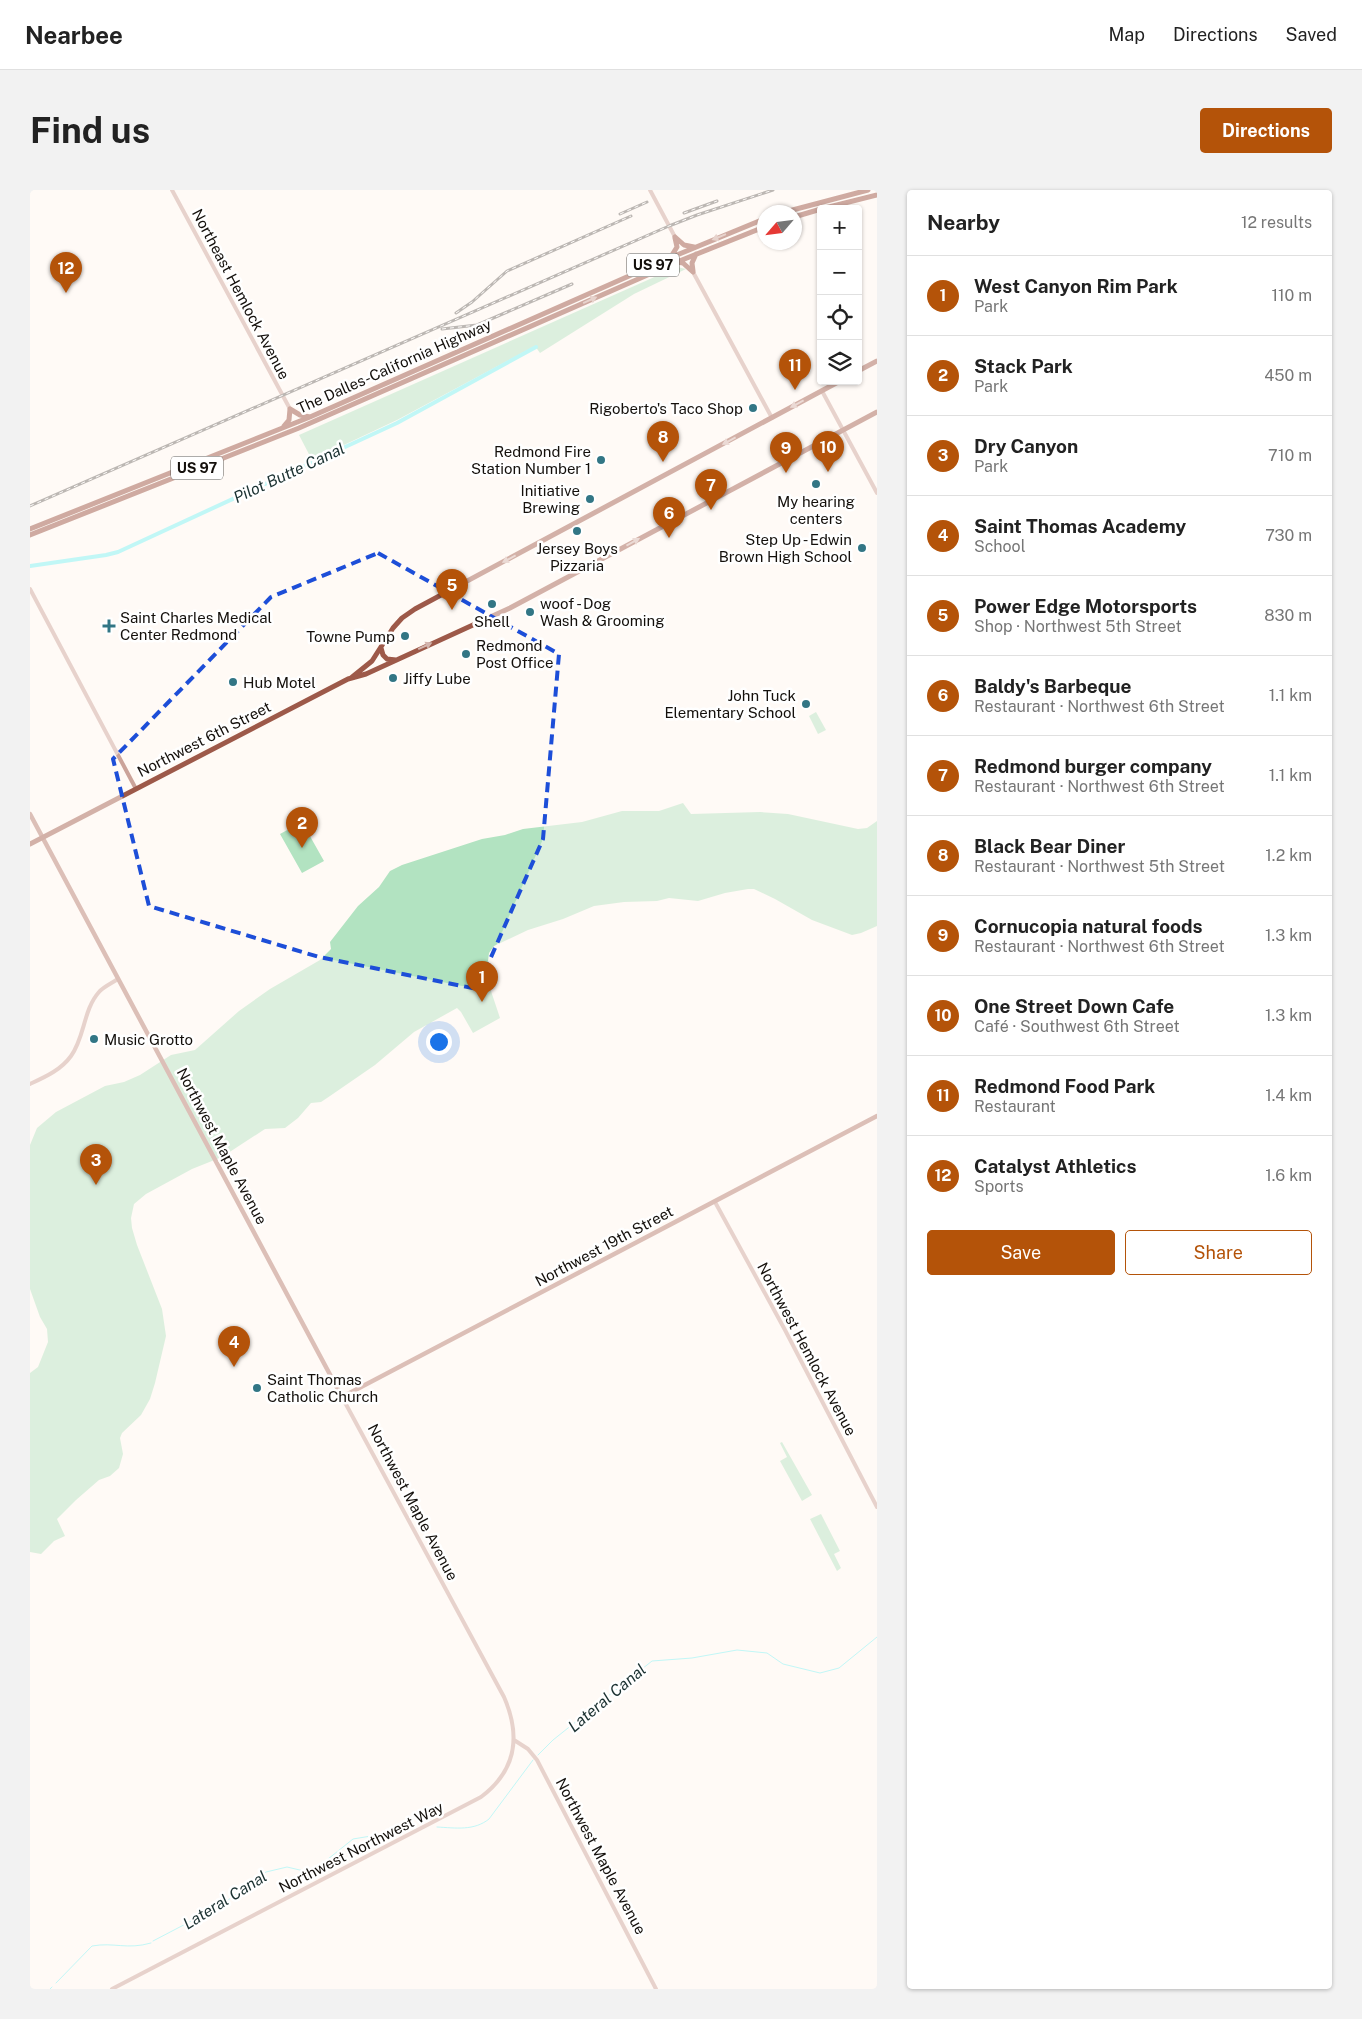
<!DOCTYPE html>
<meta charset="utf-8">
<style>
body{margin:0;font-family:"Public Sans",sans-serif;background:#f2f2f2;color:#222}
.controls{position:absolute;right:15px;top:15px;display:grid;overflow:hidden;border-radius:5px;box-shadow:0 1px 4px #0004}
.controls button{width:45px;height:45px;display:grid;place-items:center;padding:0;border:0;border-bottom:1px solid #e0e0e0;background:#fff;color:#222;font:25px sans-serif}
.compass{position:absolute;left:727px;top:15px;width:45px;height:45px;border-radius:50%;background:#fff;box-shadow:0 1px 4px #0004;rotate:242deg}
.you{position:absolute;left:408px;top:851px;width:18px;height:18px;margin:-12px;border:4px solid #fff;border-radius:50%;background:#1a73e8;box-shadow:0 0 0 8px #1a73e833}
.badge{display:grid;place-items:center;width:32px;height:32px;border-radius:50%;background:#b45309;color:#fff;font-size:16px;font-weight:700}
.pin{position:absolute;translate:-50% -41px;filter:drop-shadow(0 1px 2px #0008)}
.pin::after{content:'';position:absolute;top:26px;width:18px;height:15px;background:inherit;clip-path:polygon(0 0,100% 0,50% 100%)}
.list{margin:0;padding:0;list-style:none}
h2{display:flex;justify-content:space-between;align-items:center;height:65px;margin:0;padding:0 20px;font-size:21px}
h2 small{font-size:16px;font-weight:400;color:#767676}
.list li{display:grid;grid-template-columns:32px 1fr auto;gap:15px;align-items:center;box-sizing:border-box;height:80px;padding:0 20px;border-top:1px solid #e0e0e0}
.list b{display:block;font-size:19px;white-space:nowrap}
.list p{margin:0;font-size:16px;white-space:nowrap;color:#767676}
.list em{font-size:16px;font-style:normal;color:#767676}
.actions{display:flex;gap:10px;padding:15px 20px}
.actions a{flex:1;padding:11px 0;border:1px solid #b45309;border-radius:5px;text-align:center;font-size:18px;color:#b45309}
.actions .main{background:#b45309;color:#fff}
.icon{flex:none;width:28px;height:28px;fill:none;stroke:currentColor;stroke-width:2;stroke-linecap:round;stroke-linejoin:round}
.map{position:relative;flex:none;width:847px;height:1799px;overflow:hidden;border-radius:5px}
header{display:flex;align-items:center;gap:30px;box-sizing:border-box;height:70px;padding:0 25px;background:#fff;border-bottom:1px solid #e0e0e0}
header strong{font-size:24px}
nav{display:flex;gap:28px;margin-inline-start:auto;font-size:18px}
.intro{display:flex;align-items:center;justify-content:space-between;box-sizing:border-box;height:120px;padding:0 30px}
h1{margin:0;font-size:35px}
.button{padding:12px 22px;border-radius:5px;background:#b45309;color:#fff;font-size:18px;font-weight:700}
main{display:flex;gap:30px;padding:0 30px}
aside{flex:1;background:#fff;border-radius:5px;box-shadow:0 1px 4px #0004}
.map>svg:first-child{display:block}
.park{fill:#b2e3c1}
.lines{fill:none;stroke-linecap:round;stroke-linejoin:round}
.stream{stroke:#77f3f7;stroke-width:1}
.canal{stroke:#77f3f7;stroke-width:4}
.tertiary{stroke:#cba399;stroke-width:4}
.secondary{stroke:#b2786b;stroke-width:4.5}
.primary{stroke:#9d5949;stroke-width:5}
.trunk{stroke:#944b3a;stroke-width:5}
.rail-casing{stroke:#6a6662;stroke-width:3}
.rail{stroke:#fff;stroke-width:1;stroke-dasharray:4;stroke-linecap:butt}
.oneway{fill:#caa59c}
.oneway2{fill:#d3b4ad}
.marked{fill:none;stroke:#1d4ed8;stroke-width:4;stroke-dasharray:10 6;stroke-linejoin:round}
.poi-dot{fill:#327685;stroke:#fff;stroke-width:2}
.labels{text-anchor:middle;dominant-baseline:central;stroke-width:5;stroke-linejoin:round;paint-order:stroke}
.shield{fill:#fff;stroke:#5a5855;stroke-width:1}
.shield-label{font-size:14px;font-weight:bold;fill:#14100c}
.street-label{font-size:15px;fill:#14100c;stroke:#fff}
.poi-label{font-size:15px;fill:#14100c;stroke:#fff;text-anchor:start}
.water-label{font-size:16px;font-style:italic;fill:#1b3131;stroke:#fff}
</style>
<header>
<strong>Nearbee</strong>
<nav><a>Map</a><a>Directions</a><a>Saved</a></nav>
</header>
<div class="intro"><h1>Find us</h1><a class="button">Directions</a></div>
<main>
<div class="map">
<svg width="847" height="1799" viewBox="0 0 847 1799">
<rect width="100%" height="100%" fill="#fffaf5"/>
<path class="park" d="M 647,77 L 656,79 L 604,104 L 510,163 L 505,156 L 367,230 L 282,270 L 269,245 Z
M 786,522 L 796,540 L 788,544 L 779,526 Z
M 653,613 L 661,624 L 730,622 L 758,624 L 828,639 L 837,638 L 847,631 L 847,736 L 831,743 L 822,745 L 782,730 L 745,709 L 724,699 L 718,699 L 695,703 L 668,711 L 639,708 L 627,711 L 594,712 L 564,716 L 533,729 L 498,740 L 464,756 L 459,763 L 458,771 L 463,785 L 459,795 L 470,828 L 443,843 L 431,822 L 427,818 L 384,842 L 345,875 L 300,906 L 291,912 L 281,913 L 268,928 L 255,938 L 235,939 L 192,967 L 162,979 L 116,1004 L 104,1014 L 101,1028 L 102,1038 L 107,1055 L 132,1119 L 136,1146 L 125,1193 L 120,1209 L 111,1225 L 92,1243 L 90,1248 L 93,1264 L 89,1278 L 80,1286 L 69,1290 L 46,1310 L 27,1329 L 35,1346 L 24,1351 L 11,1364 L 0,1362 L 0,1183 L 8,1177 L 18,1152 L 17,1139 L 10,1127 L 0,1099 L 0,955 L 7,938 L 26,922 L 75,896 L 94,892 L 110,885 L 141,865 L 165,860 L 209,821 L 240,799 L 290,770 L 301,759 L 300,752 L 328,716 L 349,697 L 360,681 L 372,675 L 452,649 L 475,645 L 493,639 L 552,632 L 592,621 L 629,621 Z
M 272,632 L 294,671 L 272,683 L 250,644 Z
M 752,1252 L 782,1305 L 772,1311 L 750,1271 L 757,1267 L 750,1253 Z
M 791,1324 L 810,1361 L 804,1364 L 811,1378 L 807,1381 L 780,1329 Z"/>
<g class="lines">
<path class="stream" d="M 508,1565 L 523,1550 L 622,1471 L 662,1468 L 707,1460 L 737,1463 L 753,1474 L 790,1483 L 809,1478 L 847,1447
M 407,1637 C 426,1638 444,1641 459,1629 L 503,1570
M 123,1751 L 190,1716 L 236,1682 L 257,1677 L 274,1681 L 288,1677 L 323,1649 L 377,1640
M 26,1793 L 62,1756 C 84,1752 97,1760 121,1753
M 20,1799 L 22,1797"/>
<path class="canal" d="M 0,376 L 76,365 L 88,362 L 367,233 L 506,157"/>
<path class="tertiary" d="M 142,0 L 260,219
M 620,0 L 645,47
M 663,82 L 742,228
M 792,201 L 847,303
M 0,399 L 106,599
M 0,894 C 15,887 31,880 41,866 C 55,847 53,820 69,802 C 73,797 82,793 88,789
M 685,1012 L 755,1140 L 847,1317
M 484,1550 L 498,1559 L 507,1570 L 626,1799
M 82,1799 L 451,1607 C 487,1580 491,1546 474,1507 L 312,1207"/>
<path class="secondary" d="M 0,624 L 312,1207 L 847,926"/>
<path class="primary" d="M 828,181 L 847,171
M 351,458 L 353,465 L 357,469 L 366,470
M 321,488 L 342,471 L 363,438 L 372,428 L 385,419 L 810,191
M 0,654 L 318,489 L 336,484 L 480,418 L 847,222"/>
<path class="trunk" d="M 791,19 L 847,5
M 755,22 L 838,0
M 764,27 L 791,19
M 645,47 L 654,55 L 664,57
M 642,65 L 647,57 L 645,48
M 647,72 L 653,73 L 663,82
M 663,81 L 662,73 L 666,64
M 260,219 L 270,225 L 280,227
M 254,236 L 259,230 L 260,219
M 0,339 L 280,227 L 642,67 L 734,29
M 0,345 L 269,238 L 647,72 L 734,37"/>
<defs>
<path id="rail" d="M 654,23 L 687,11
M 590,24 L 617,12
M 426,123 L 442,112 L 477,81 L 601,26
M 412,139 L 447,135 L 542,94
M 0,316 L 639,36 L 667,25 L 743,0"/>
</defs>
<use href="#rail" class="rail-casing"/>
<use href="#rail" class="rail"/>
</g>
<defs><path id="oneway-solid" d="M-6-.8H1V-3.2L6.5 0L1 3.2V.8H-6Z" transform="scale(1.25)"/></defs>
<g class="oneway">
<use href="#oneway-solid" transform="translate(689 47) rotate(158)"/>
<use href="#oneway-solid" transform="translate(560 110) rotate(-24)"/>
</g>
<g class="oneway2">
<use href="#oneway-solid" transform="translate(767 214) rotate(152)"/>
<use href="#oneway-solid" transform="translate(699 251) rotate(152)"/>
<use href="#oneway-solid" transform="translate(603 352) rotate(-29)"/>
<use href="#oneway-solid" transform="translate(479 369) rotate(152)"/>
<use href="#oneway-solid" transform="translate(395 456) rotate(-25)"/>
</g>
<path d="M0 0H847V1799H0ZM 348,363 L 529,464 L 513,649 L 447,799 L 289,767 L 119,716 L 83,569 L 241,407 Z" fill="#fffaf5" fill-opacity=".55" fill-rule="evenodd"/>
<path class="marked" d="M 348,363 L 529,464 L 513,649 L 447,799 L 289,767 L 119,716 L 83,569 L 241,407 Z"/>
<g class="poi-dot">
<circle cx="723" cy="218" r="5"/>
<circle cx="571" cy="270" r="5"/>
<circle cx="786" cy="294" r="5"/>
<circle cx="560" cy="309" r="5"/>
<circle cx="547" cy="341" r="5"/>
<circle cx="832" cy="358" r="5"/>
<circle cx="462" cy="414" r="5"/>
<circle cx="500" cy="422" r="5"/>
<path d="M76.5 428.5h5v5h5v5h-5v5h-5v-5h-5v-5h5z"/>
<circle cx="375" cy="446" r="5"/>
<circle cx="436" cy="464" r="5"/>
<circle cx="363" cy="488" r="5"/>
<circle cx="203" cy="492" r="5"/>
<circle cx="776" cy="514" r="5"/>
<circle cx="64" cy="849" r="5"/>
<circle cx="227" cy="1198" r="5"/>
</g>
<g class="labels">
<g class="shield">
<rect x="597" y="63.5" width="52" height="23" rx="4"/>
<rect x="141" y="266.5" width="52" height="23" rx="4"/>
</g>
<g class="shield-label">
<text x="623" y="75">US 97</text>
<text x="167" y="278">US 97</text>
</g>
<g class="street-label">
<text transform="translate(211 104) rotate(62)">Northeast Hemlock Avenue</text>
<text transform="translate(364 176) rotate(-24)">The Dalles-California Highway</text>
<text transform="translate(174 549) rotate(-27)">Northwest 6th Street</text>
<text transform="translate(192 956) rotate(62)">Northwest Maple Avenue</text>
<text transform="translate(574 1056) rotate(-28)">Northwest 19th Street</text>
<text transform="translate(777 1159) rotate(62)">Northwest Hemlock Avenue</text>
<text transform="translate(383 1312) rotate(62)">Northwest Maple Avenue</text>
<text transform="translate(331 1657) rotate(-27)">Northwest Northwest Way</text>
<text transform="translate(571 1666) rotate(62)">Northwest Maple Avenue</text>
</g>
<g class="poi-label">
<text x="713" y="218" text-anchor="end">Rigoberto's Taco Shop</text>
<text x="561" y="261" text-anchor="end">Redmond Fire<tspan x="561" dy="17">Station Number 1</tspan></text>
<text x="550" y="300" text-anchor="end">Initiative<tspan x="550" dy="17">Brewing</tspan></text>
<text x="786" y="311" text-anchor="middle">My hearing<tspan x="786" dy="17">centers</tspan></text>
<text x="822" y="349" text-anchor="end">Step Up - Edwin<tspan x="822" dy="17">Brown High School</tspan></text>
<text x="547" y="358" text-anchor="middle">Jersey Boys<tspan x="547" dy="17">Pizzaria</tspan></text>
<text x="510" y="413">woof - Dog<tspan x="510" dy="17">Wash &amp; Grooming</tspan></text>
<text x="90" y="427">Saint Charles Medical<tspan x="90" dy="17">Center Redmond</tspan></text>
<text x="462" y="431" text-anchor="middle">Shell</text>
<text x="365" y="446" text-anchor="end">Towne Pump</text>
<text x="446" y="455">Redmond<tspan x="446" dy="17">Post Office</tspan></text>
<text x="373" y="488">Jiffy Lube</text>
<text x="213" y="492">Hub Motel</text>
<text x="766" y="505" text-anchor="end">John Tuck<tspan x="766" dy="17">Elementary School</tspan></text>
<text x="74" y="849">Music Grotto</text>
<text x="237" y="1189">Saint Thomas<tspan x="237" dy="17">Catholic Church</tspan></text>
</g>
<g class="water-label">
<text transform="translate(259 283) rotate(-25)">Pilot Butte Canal</text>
<text transform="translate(577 1508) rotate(-40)">Lateral Canal</text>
<text transform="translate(195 1710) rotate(-32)">Lateral Canal</text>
</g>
</g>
</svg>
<div class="controls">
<button>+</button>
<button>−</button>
<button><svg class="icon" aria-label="locate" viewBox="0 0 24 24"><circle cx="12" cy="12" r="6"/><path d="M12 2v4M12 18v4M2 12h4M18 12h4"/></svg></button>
<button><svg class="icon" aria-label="layers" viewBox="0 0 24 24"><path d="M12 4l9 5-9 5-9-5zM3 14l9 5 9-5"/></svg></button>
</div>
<svg class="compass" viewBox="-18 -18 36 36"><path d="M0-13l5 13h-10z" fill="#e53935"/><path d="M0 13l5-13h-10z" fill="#767676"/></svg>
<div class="you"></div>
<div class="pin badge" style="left:452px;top:812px">1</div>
<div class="pin badge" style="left:272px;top:658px">2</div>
<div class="pin badge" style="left:66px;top:995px">3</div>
<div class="pin badge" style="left:204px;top:1177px">4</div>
<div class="pin badge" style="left:422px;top:420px">5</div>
<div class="pin badge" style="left:639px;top:348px">6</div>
<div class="pin badge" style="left:681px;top:320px">7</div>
<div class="pin badge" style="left:633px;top:272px">8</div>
<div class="pin badge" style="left:756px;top:283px">9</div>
<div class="pin badge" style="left:798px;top:282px">10</div>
<div class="pin badge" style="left:765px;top:200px">11</div>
<div class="pin badge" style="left:36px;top:103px">12</div>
</div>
<aside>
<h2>Nearby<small>12 results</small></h2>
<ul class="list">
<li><span class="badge">1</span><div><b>West Canyon Rim Park</b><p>Park</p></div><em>110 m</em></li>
<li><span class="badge">2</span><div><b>Stack Park</b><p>Park</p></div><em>450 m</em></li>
<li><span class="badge">3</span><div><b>Dry Canyon</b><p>Park</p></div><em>710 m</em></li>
<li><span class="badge">4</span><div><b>Saint Thomas Academy</b><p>School</p></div><em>730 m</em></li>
<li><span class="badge">5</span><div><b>Power Edge Motorsports</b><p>Shop · Northwest 5th Street</p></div><em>830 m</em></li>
<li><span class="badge">6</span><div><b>Baldy's Barbeque</b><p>Restaurant · Northwest 6th Street</p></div><em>1.1 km</em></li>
<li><span class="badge">7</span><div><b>Redmond burger company</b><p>Restaurant · Northwest 6th Street</p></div><em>1.1 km</em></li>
<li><span class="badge">8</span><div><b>Black Bear Diner</b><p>Restaurant · Northwest 5th Street</p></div><em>1.2 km</em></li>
<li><span class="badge">9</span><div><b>Cornucopia natural foods</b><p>Restaurant · Northwest 6th Street</p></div><em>1.3 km</em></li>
<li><span class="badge">10</span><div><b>One Street Down Cafe</b><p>Café · Southwest 6th Street</p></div><em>1.3 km</em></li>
<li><span class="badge">11</span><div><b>Redmond Food Park</b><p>Restaurant</p></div><em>1.4 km</em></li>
<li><span class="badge">12</span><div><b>Catalyst Athletics</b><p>Sports</p></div><em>1.6 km</em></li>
</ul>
<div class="actions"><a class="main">Save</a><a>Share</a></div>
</aside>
</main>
